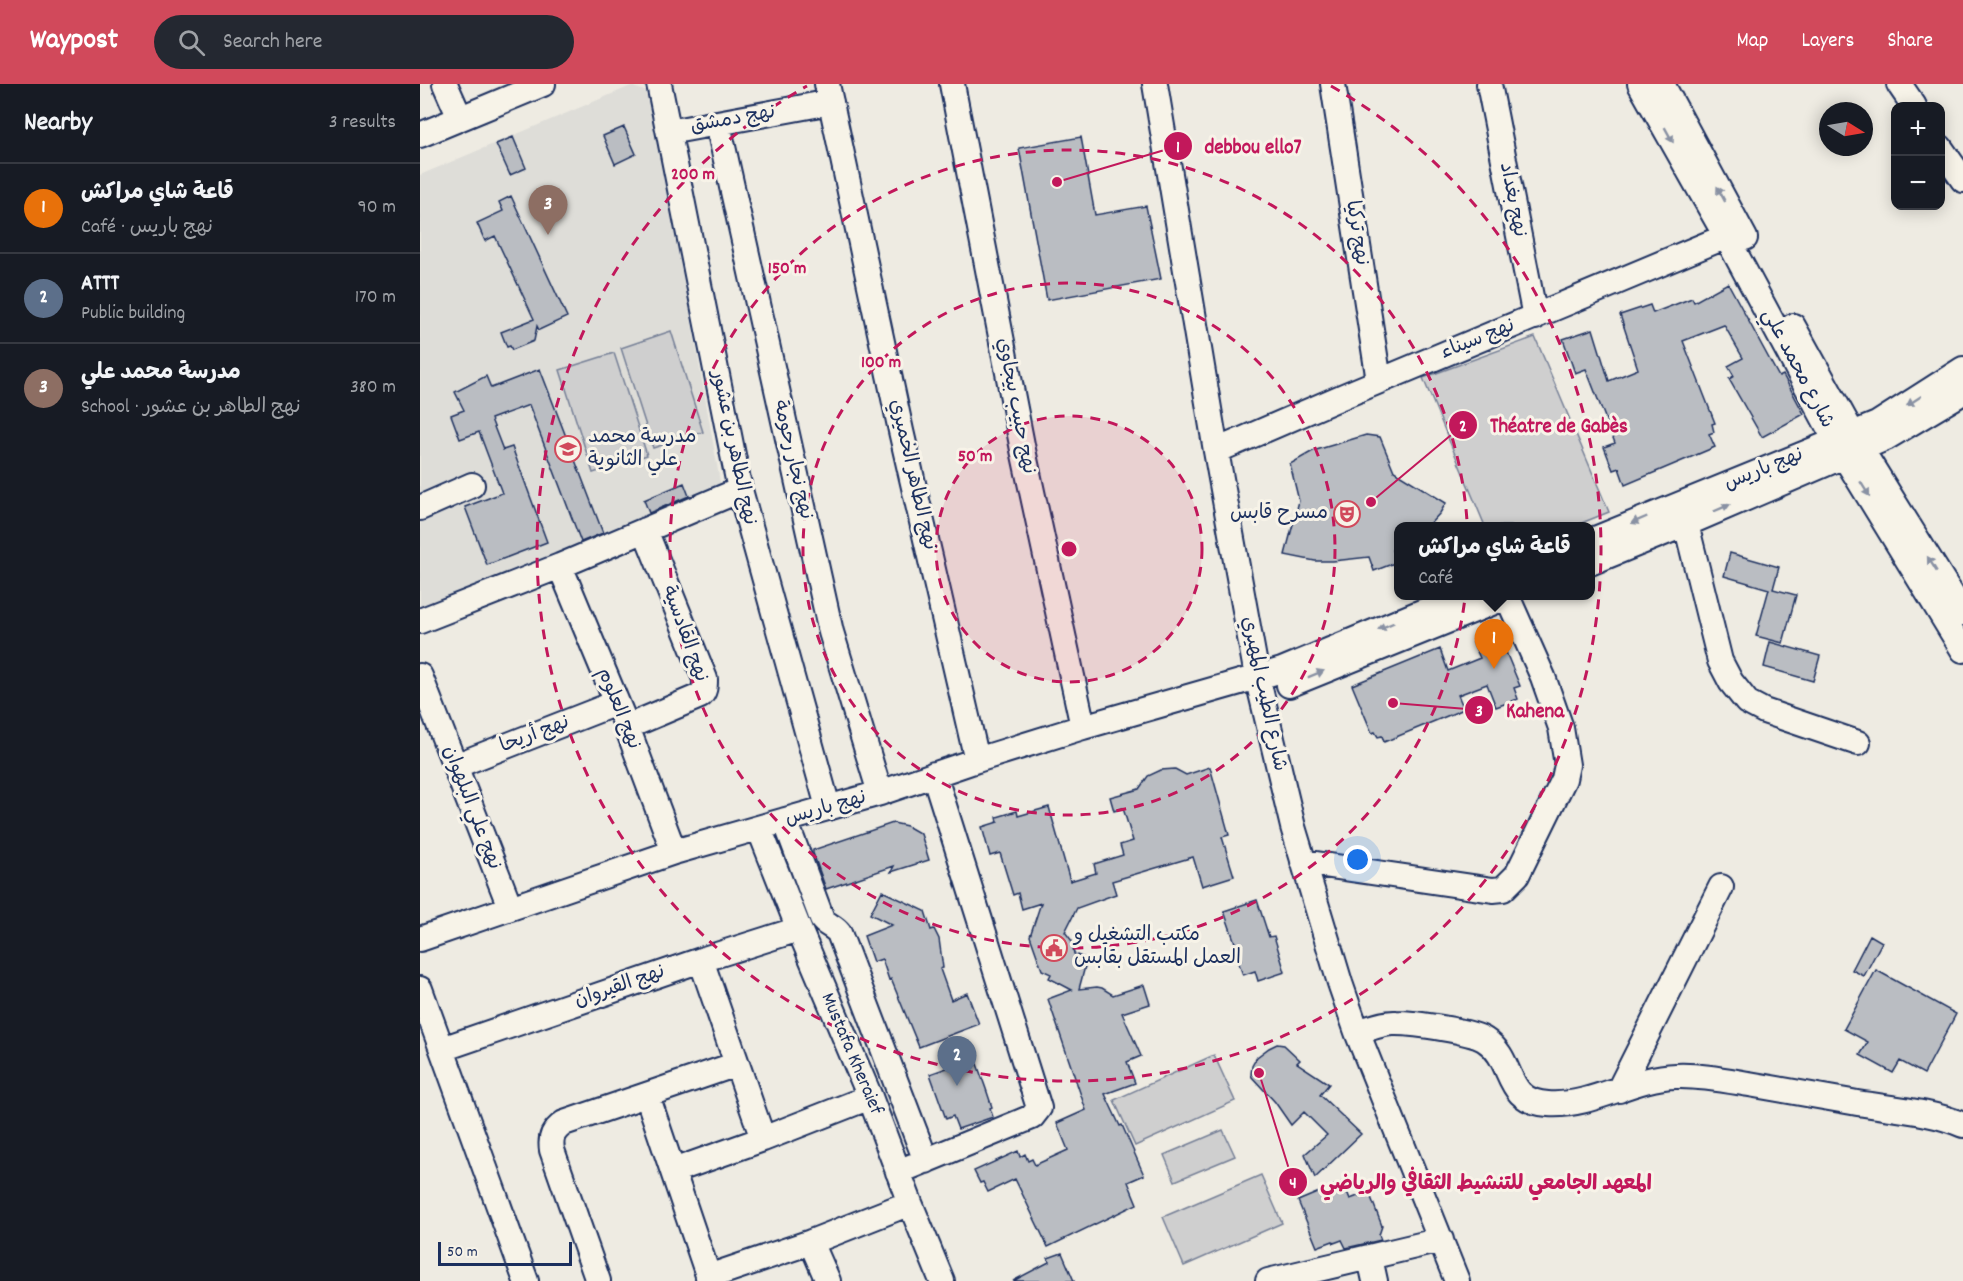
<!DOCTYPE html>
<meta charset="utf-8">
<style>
body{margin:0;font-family:Dekko,"Playpen Sans Arabic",sans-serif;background:#242831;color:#f1f3f6}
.controls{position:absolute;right:18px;top:18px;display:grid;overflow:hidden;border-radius:12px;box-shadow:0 3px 15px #0003}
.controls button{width:54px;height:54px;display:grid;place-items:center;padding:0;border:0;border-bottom:2px solid #363941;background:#171b24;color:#f1f3f6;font:30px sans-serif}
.compass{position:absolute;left:1399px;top:18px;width:54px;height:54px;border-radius:50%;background:#171b24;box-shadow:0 3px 15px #0003;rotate:101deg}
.scale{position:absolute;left:18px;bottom:15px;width:134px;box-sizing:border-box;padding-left:6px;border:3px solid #1b2f5e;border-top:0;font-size:16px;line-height:21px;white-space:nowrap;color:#1b2f5e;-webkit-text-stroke:4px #f7f3e8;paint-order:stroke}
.you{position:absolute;left:938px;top:776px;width:21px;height:21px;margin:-15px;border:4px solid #fff;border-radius:50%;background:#1a73e8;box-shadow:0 0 0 9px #1a73e833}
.badge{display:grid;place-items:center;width:39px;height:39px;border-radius:50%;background:#d1495b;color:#fff;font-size:20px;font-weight:700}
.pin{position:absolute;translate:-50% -50px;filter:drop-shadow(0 2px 3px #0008)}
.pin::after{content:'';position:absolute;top:32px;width:21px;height:18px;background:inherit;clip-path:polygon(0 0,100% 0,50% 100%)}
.popup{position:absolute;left:974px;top:438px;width:201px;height:78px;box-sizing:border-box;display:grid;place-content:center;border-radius:12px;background:#171b24;filter:drop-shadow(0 2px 4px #0005);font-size:20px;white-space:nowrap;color:#9ea1a6}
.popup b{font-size:22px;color:#f1f3f6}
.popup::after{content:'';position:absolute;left:50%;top:100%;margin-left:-12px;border:12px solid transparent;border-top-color:#171b24}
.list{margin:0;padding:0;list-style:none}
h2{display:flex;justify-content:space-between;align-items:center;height:78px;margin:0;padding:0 24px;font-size:26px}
h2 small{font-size:20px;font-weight:400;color:#9ea1a6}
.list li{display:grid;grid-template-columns:39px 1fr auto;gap:18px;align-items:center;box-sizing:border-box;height:90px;padding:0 24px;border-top:2px solid #363941}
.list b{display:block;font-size:22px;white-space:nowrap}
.list p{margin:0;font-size:20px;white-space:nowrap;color:#9ea1a6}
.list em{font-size:20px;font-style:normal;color:#9ea1a6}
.icon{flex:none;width:33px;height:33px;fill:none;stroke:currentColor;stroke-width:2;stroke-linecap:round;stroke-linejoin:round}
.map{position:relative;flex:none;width:1543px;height:1197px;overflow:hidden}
header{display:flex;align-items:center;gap:36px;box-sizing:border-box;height:84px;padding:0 30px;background:#d1495b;color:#fff}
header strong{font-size:28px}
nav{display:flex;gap:33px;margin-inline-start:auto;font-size:21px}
.search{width:420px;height:54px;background:#242831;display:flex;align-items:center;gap:15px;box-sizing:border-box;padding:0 21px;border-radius:33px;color:#9ea1a6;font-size:22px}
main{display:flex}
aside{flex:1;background:#171b24}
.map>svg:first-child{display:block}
.built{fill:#deddd8}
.green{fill:#cfcfcf;stroke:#757f96;stroke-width:1.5}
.building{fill:#babdc2;stroke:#1b2f5e;stroke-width:1.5}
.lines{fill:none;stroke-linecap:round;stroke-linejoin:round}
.minor-casing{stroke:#1b2f5e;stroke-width:28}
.minor{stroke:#f7f3e8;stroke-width:24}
.oneway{fill:#8991a3}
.ring{fill:none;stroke:#c2185b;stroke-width:3;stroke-dasharray:10 8}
.labels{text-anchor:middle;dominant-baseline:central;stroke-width:6;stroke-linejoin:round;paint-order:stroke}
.street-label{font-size:20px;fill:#1b2f5e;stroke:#f7f3e8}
.poi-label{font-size:20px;fill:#1b2f5e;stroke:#f7f3e8;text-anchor:start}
.centre{fill:#c2185b;stroke:#f7f3e8;stroke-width:3}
.ring-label{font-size:18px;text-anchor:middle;font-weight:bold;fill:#c2185b;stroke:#f7f3e8;stroke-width:6;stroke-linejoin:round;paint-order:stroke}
.leader{fill:none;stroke:#c2185b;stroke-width:2}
.callout-dot{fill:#c2185b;stroke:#f7f3e8;stroke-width:2}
.mark-label{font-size:18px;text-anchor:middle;font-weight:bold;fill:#fff}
.callout-label{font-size:21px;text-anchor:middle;font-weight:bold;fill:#c2185b;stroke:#f7f3e8;stroke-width:6;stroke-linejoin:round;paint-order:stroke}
</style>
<header>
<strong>Waypost</strong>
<div class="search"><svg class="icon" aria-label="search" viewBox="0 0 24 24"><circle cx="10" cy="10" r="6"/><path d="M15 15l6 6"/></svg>Search here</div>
<nav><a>Map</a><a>Layers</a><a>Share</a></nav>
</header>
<main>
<aside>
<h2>Nearby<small>3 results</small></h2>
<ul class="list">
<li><span class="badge" style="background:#e8710a">1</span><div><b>قاعة شاي مراكش</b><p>Café · نهج باريس</p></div><em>90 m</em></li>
<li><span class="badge" style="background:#5c6f8a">2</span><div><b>ATTT</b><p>Public building</p></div><em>170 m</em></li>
<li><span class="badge" style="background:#8d6e63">3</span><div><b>مدرسة محمد علي</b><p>School · نهج الطاهر بن عشور</p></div><em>380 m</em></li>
</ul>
</aside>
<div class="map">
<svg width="1543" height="1197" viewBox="0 0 1543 1197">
<rect width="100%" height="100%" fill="#eeebe2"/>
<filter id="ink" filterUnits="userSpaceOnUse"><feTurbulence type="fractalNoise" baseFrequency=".0167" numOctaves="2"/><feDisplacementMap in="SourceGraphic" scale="12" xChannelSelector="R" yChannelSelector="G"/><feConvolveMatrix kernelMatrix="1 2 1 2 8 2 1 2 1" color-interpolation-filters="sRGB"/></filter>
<g filter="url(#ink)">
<path class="built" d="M 211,2 L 227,8 L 267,211 L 300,398 L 298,403 L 149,467 L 0,522 L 0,91 Z"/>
<path class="green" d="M 251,247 L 283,348 L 233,364 L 201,264 Z
M 1115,253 L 1189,428 L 1154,442 L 1065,442 L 1003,294 Z
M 194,269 L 227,371 L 173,389 L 140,286 Z
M 794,971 L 815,1017 L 715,1062 L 694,1016 Z
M 803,1046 L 815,1072 L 755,1097 L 744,1071 Z
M 841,1091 L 862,1139 L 764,1182 L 743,1133 Z"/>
<path class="building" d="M 204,43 L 216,70 L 195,80 L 183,52 Z
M 93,53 L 106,84 L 90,91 L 76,60 Z
M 661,53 L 675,131 L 726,122 L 741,195 L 627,216 L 599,64 Z
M 91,112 L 147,233 L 119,246 L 117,242 L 114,257 L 92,266 L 90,262 L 87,263 L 81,248 L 114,235 L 75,152 L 65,157 L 57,139 L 83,127 L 79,118 Z
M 1308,199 L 1359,293 L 1363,291 L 1384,330 L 1342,353 L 1309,295 L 1314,292 L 1308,282 L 1323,274 L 1304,241 L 1263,257 L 1295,339 L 1292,340 L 1294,348 L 1289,350 L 1295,363 L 1205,401 L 1199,384 L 1193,386 L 1184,363 L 1195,359 L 1166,285 L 1155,289 L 1143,255 L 1173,245 L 1189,297 L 1218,285 L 1200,231 L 1230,221 L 1233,229 L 1272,214 L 1274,218 Z
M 120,285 L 183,449 L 161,458 L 109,321 L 71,335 L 83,366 L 92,363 L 127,458 L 67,481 L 45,423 L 82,409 L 59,348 L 40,355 L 31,331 L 44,326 L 35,308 L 66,292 L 71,304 Z
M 946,351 L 960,353 L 974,387 L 1026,419 L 1020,429 L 1008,442 L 978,442 L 978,463 L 972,466 L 977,478 L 954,487 L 949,473 L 913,477 L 895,477 L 865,471 L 879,417 L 870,380 L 893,367 Z
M 264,399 L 269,412 L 229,429 L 224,416 Z
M 1310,469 L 1359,483 L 1353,505 L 1376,511 L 1363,559 L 1336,552 L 1349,505 L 1304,492 Z
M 1078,549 L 1100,602 L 1094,604 L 1098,615 L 1076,623 L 1067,600 L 1038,611 L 1044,625 L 964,658 L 962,652 L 958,653 L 955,648 L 952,649 L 932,601 L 1020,565 L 1028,587 L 1060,574 L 1053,559 Z
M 1350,558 L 1400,572 L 1393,597 L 1344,583 Z
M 790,683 L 809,751 L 802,753 L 814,792 L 782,802 L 773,773 L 692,797 L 696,810 L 657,824 L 645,848 L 652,857 L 654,870 L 667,875 L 659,905 L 677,903 L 682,904 L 693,911 L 724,901 L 730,920 L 702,929 L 721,972 L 707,978 L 715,999 L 685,1010 L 700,1042 L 702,1041 L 724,1091 L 708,1098 L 717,1120 L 628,1163 L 595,1095 L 568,1108 L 563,1098 L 560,1099 L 554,1087 L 598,1067 L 600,1073 L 605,1070 L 608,1077 L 612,1075 L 615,1081 L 648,1066 L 637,1039 L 666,1026 L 628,915 L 652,906 L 629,894 L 631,890 L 622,886 L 610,852 L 621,819 L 602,825 L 598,809 L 593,811 L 580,769 L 570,772 L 562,743 L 578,738 L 577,733 L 597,727 L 598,732 L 629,723 L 650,797 L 676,789 L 674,780 L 703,771 L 700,761 L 713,757 L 703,724 L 694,727 L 690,713 L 719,705 L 728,692 L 741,686 L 755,685 L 766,691 Z
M 473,739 L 487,742 L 501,750 L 509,776 L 471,788 L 474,782 L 406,805 L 393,769 L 393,766 Z
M 462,807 L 505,827 L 511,846 L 514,845 L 519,855 L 523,884 L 520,885 L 531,916 L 547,909 L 559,940 L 499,963 L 471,895 L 469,896 L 462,875 L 453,878 L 444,852 L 472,841 L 450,830 Z
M 837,816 L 849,853 L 854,852 L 865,888 L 838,897 L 835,887 L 823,891 L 818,877 L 821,876 L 804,827 Z
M 1450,851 L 1462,858 L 1444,892 L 1432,886 Z
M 1456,886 L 1536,930 L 1504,990 L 1480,977 L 1473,989 L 1440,971 L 1448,958 L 1424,945 Z
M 857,960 L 864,961 L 880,976 L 877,979 L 909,1000 L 900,1011 L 941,1050 L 895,1094 L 885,1070 L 907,1051 L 884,1028 L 871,1041 L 855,1018 L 832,993 L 831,990 L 832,982 L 837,973 L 849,964 Z
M 552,975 L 554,981 L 557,980 L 566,1005 L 572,1023 L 570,1024 L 573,1033 L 538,1045 L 533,1032 L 526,1035 L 510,990 Z
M 923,1098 L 930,1115 L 949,1108 L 962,1142 L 959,1151 L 961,1156 L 926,1164 L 922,1156 L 914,1159 L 913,1157 L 897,1163 L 878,1117 Z
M 642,1169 L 654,1197 L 593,1197 L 629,1178 L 628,1174 Z"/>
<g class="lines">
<defs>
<path id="minor" d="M 25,0 L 40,34
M 239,0 L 320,406 L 408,723
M 407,0 L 481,347 L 557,676
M 532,0 L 603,366 L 663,643
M 735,0 L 796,367 L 837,592 L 873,743 L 920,899 L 937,948 L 1037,1197
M 913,0 L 959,297
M 1069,0 L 1115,233
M 1220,0 L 1306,152 L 1424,372 L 1543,566
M 1242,0 L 1325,154
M 1479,0 L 1494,22
M 298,40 L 411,548 L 460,709
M 249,48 L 411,18
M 0,51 L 123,0
M 1520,63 L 1543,96
M 1373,242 L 1441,365 L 1543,529
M 796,367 L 926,311 L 1319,147
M 0,424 L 52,401
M 1259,425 L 1266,440 L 1300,577 L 1311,598 L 1327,618 L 1344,627 L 1438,659
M 1170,457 L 1457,340 L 1543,285
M 1170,479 L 1266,440 L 1466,354 L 1543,308
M 140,482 L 207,643 L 254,768
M 0,537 L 140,482 L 320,406
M 0,592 L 90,823
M 869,601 L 1089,512
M 207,643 L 280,612 C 285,608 285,602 285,595 L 225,446
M 35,682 L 196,619
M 365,736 L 402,835 C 406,841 414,842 419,849 L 506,1077
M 339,744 L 379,845 L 450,1013 L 490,1119 L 522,1197
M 883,778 L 1073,806 L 1083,805 L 1097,791 L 1144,695 L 1147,681 L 1141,644 L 1123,593 L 1087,512
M 0,855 L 254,768 L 460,709 L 557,676 L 663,643 L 862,586 L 1040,512
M 281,876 L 343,1055
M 0,905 L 106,1197
M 937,948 C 949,945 963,938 976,939 C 994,939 1052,947 1065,956 C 1096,976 1082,1017 1128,1020 C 1173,1023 1212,993 1256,992 C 1280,991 1305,996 1329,1000 C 1363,1006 1397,1012 1432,1018 C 1465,1024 1513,1027 1543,1041
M 22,965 L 281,876 L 379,845
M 1199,1006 L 1301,803
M 227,1011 L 290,1197
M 253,1087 L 343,1055 L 450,1013
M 478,1088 L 612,1033 L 619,1024 L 514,690
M 391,1158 L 408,1197
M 950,1174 L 955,1197
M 288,1193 L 391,1158 L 490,1119
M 178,1197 L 132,1066 C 130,1053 133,1047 144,1039 L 317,980
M 848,1197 L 1021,1156"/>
</defs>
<use href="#minor" class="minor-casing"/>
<use href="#minor" class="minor"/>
</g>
<defs><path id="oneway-solid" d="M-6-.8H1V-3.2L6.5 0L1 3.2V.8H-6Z" transform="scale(1.5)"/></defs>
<g class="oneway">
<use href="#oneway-solid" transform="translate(1249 51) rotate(61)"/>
<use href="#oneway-solid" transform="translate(1301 110) rotate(-118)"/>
<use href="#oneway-solid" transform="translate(1494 317) rotate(147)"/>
<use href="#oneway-solid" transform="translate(1445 405) rotate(58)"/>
<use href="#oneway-solid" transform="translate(1302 424) rotate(-23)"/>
<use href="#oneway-solid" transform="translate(1219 436) rotate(157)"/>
<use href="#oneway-solid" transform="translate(1512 480) rotate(-122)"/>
<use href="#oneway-solid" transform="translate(966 542) rotate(157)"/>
<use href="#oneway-solid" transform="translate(896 590) rotate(-22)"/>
</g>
</g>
<circle cx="649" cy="465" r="133" fill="#c2185b" fill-opacity=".12"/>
<g class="ring">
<circle cx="649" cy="465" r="133"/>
<circle cx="649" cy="465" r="266"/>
<circle cx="649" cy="465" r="399"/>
<path d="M911 2A532 532 0 1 1 387 2"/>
</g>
<defs>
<symbol id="school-ring" viewBox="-11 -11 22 22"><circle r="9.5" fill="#f7f3e8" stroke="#d1495b" stroke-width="1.5"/><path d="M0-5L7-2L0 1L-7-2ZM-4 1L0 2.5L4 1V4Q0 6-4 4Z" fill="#d1495b"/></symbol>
<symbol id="theatre-ring" viewBox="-11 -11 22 22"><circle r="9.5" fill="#f7f3e8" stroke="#d1495b" stroke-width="1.5"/><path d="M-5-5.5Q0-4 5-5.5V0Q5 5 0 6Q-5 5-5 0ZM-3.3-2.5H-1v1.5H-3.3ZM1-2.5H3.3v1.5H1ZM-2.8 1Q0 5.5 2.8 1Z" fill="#d1495b"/></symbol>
<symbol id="civic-ring" viewBox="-11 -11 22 22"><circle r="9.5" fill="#f7f3e8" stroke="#d1495b" stroke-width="1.5"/><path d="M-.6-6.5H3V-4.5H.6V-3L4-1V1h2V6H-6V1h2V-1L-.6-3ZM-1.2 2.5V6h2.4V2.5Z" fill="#d1495b"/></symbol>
</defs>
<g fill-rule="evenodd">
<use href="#school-ring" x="133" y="350" width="30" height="30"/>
<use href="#theatre-ring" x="912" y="415" width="30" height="30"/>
<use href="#civic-ring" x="619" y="849" width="30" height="30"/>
</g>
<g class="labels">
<g class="street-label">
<text transform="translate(313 36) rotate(-10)">نهج دمشق</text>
<text transform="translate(1092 116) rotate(79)">نهج بغداد</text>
<text transform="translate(936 149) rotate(81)">نهج تركيا</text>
<text transform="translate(1058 256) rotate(-22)">نهج سيناء</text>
<text transform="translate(1377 285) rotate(62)">شارع محمد علي</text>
<text transform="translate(595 322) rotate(79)">نهج حبيب بيجاوي</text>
<text transform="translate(313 364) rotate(78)">نهج الطاهر بن عشور</text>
<text transform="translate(372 376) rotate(77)">نهج نجار رحومة</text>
<text transform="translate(1344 386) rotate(-22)">نهج باريس</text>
<text transform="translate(492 391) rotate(77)">نهج الطاهر الخميري</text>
<text transform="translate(264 550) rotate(70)">نهج القادسية</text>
<text transform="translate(843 610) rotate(78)">شارع الطيب المهيري</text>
<text transform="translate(198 625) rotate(68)">نهج العلوم</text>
<text transform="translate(115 651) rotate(-21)">نهج أريحا</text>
<text transform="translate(51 724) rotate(69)">نهج علي البلهوان</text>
<text transform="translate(406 725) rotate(-16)">نهج باريس</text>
<text transform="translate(200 903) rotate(-19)">نهج القيروان</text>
<text transform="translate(431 970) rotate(67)">Mustafa Kheraief</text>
</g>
<g class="poi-label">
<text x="168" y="354">مدرسة محمد<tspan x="168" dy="23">علي الثانوية</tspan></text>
<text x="908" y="430" text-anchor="end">مسرح قابس</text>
<text x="654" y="852">مكتب التشغيل و<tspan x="654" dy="23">العمل المستقل بقابس</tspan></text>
</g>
</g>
<circle cx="649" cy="465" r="9" class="centre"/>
<g class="ring-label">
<text x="273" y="95">200 m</text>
<text x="367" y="189">150 m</text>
<text x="461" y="283">100 m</text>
<text x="555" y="377">50 m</text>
</g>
<path class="leader" d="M637 98L758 62M951 418L1043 341M973 619L1059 626M839 989L873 1098"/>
<g class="callout-dot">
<circle cx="637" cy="98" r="6"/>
<circle cx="951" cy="418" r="6"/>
<circle cx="973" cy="619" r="6"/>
<circle cx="839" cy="989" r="6"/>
<circle cx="758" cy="62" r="15"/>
<circle cx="1043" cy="341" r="15"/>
<circle cx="1059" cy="626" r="15"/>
<circle cx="873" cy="1098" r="15"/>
</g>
<g class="mark-label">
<text x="758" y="68">1</text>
<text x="1043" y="347">2</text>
<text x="1059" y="632">3</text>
<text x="873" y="1104">4</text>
</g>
<g class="callout-label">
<text x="833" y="69">debbou ello7</text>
<text x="1139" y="348">Théatre de Gabès</text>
<text x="1115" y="633">Kahena</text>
<text x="1066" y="1105">المعهد الجامعي للتنشيط الثقافي والرياضي</text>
</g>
</svg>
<div class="controls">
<button>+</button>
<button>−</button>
</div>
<svg class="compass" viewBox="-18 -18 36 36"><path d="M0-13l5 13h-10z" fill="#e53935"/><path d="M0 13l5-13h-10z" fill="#9ea1a6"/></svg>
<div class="scale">50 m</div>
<div class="you"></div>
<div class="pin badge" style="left:1074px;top:585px;background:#e8710a">1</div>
<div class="popup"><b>قاعة شاي مراكش</b>Café</div>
<div class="pin badge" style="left:537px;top:1002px;background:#5c6f8a">2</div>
<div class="pin badge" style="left:128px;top:151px;background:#8d6e63">3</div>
</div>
</main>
